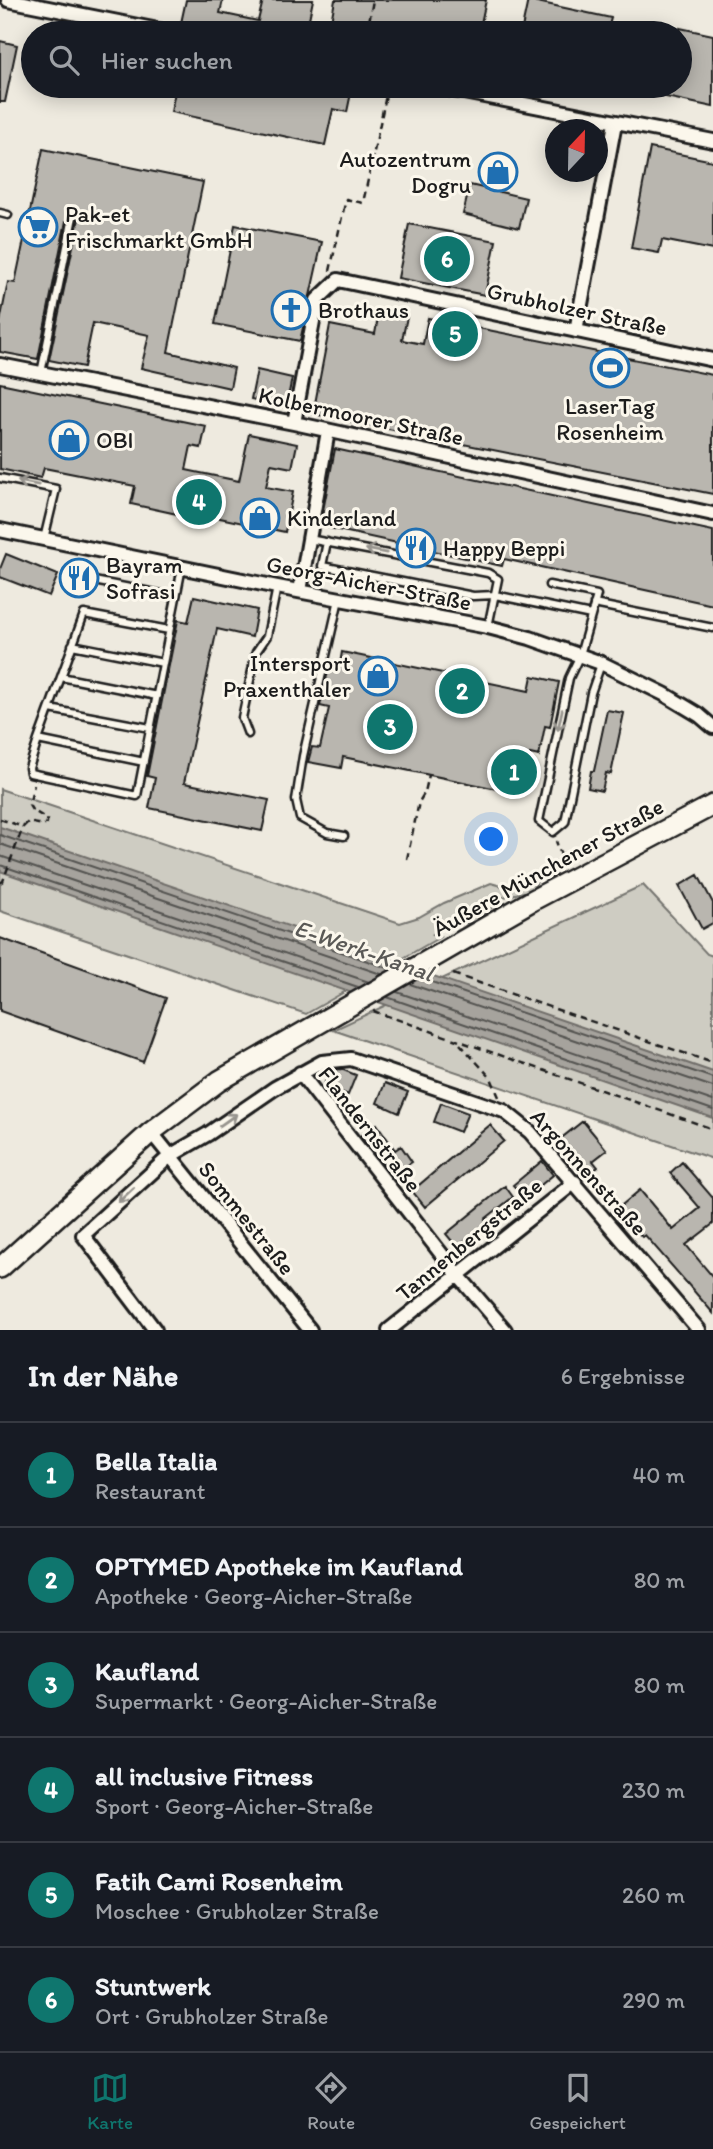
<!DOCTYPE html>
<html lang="de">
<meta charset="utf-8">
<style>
body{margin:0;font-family:Itim,sans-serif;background:#20242c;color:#f1f3f6}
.compass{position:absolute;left:545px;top:119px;width:63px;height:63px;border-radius:50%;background:#171b24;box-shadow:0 4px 18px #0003;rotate:22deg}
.you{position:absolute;left:492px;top:840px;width:24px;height:24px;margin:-18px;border:5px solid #fff;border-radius:50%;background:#1a73e8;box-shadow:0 0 0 10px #1a73e833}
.badge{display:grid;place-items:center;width:46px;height:46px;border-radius:50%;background:#0f766e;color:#fff;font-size:23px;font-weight:700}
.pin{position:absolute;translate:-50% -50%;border:4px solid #fff;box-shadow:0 2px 7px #0006}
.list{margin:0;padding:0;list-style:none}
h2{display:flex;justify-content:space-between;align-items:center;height:91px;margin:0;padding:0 28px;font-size:30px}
h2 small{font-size:23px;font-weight:400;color:#9ea1a6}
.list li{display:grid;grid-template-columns:46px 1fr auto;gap:21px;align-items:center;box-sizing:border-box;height:105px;padding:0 28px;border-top:2px solid #363941}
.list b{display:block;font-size:26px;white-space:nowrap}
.list p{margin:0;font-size:23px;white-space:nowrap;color:#9ea1a6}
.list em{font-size:23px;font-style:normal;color:#9ea1a6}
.icon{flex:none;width:38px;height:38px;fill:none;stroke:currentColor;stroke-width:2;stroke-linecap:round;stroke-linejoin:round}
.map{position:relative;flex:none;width:713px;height:1330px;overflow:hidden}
.search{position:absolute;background:#171b24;box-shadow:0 4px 18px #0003;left:21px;right:21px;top:21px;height:77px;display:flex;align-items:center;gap:18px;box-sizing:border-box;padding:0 24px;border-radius:38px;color:#9ea1a6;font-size:26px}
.sheet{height:721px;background:#171b24}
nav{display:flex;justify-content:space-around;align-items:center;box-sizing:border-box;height:98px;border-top:2px solid #363941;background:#171b24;font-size:19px;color:#9ea1a6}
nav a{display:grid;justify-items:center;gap:4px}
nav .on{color:#0f766e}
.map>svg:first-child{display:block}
.green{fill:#ceccc2;stroke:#75746f;stroke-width:2}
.water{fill:#a6a39d;stroke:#6f6d69;stroke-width:2}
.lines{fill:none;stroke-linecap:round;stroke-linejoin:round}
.shore{stroke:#535250;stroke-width:2}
.building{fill:#b9b6af;stroke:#1c1c1c;stroke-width:2}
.lane-casing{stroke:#1c1c1c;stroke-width:11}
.street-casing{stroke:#1c1c1c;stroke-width:18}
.secondary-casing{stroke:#1c1c1c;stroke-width:24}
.path{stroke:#1c1c1c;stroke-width:2.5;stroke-dasharray:7 5;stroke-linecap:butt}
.lane{stroke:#fbf7ec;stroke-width:6}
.street{stroke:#fbf7ec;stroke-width:12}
.secondary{stroke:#fbf7ec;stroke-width:19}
.oneway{stroke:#97948e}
.labels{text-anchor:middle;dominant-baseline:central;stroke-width:6;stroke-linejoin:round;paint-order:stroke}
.poi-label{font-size:23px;fill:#1c1c1c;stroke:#fbf7ec;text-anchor:start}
.street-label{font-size:23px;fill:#1c1c1c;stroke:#fbf7ec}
.water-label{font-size:24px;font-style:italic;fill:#5a5956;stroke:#fbf7ec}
</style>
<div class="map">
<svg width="713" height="1330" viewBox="0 0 713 1330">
<rect width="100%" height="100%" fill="#eeeadf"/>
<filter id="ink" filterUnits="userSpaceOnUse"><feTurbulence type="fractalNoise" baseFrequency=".0143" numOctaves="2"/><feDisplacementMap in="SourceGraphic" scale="14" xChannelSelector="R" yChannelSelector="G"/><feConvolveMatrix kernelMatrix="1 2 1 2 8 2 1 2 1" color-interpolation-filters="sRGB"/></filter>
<g filter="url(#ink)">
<path class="green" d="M 0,789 L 400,923 L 419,917 L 444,903 L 491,883 L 509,888 L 530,874 L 537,874 L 538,880 L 532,890 L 504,897 L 474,922 L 442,928 L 433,934 L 440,937 L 306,1014 L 0,911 Z
M 643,885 L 707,954 L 713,956 L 713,1159 L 333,1030 Z"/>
<path class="water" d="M 0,827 L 713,1072 L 713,1118 L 0,871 Z"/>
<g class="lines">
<path class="shore" d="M 0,835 L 391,969
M 0,844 L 381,974
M 0,856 L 369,982
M 0,865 L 358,987
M 420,978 L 713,1078
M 410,984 L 713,1087
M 397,992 L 713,1101
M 387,997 L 713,1110"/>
</g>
<path class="building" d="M 186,0 L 223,0 L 220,13 L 258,21 L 263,0 L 313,0 L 306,33 L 230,33 L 181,23 Z
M 335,0 L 486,0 L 479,33 L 329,33 Z
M 528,0 L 611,18 L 607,33 L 521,33 Z
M 680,28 L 713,35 L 713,107 L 633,90 L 634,86 L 680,86 Z
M 0,41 L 17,45 L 5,102 L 0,102 Z
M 176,86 L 341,86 L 352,88 L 347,112 L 333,109 L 325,145 L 171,112 Z
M 650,148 L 713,161 L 713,250 L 662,240 L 659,253 L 631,248 Z
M 43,149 L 203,182 L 168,352 L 234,368 L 230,388 L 141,368 L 149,335 L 93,323 L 84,367 L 49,360 L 79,218 L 77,213 L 73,211 L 67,216 L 38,359 L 0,352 L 0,322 L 8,282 L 15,283 Z
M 470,185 L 526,198 L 519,228 L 463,214 Z
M 409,224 L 496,241 L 485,295 L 398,278 Z
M 235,225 L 322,242 L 300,341 L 215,324 Z
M 379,312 L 407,317 L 402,340 L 423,344 L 428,318 L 713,375 L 713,494 L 313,414 L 330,325 L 375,334 Z
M 257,370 L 292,378 L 286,407 L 251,399 Z
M 0,383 L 206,426 L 201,448 L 191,446 L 186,470 L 239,481 L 249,434 L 297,444 L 292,468 L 271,464 L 266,487 L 293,492 L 285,532 L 178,509 L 177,514 L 131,504 L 135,486 L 44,468 L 41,478 L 0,469 Z
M 335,449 L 713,531 L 713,605 L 504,559 L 502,566 L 320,526 Z
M 6,554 L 58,575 L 49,596 L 0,577 L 0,569 Z
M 194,596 L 257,610 L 252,637 L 217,629 L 184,783 L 269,800 L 262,831 L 149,808 L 155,778 L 147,776 L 178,620 L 188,622 Z
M 342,652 L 529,691 L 532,676 L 559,682 L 550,727 L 545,726 L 539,756 L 530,754 L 521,794 L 343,757 L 341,768 L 308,762 L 312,747 L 320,748 L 329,708 L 320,706 L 329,667 L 339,669 Z
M 607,710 L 624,713 L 611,774 L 606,773 L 602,791 L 588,788 L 591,771 L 594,771 Z
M 698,875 L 713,903 L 713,923 L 702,929 L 679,886 Z
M 0,938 L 166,998 L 143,1062 L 0,1011 Z
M 341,1069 L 356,1075 L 348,1095 L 324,1085 L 330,1070 Z
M 385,1083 L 408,1092 L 399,1113 L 377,1103 Z
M 441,1103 L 468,1113 L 460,1132 L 434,1122 Z
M 583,1121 L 607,1150 L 593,1161 L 598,1167 L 588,1175 L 559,1140 Z
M 377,1124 L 395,1150 L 401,1146 L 412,1162 L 392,1176 L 360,1136 Z
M 490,1125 L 504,1141 L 425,1207 L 412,1191 Z
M 542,1161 L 553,1175 L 525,1198 L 513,1185 Z
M 682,1162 L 713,1198 L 713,1224 L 686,1245 L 713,1277 L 713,1313 L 645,1235 L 642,1237 L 617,1209 L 640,1190 L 673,1230 L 700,1208 L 670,1173 Z
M 505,1186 L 513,1197 L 485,1219 L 488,1222 L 457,1247 L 446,1234 Z"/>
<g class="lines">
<defs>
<path id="lane" d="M 0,213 L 8,215
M 41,373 L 73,217
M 0,478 L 56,489 L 44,539
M 309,539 L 488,573 L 498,579 L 488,627
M 327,542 L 322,566 L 473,596 L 495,595 L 591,615
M 94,581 L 176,597
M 549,585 L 597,595 L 580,655 L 569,678 L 539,821 L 553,832 L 565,822 L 591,693 L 601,664
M 339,599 L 303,756 L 296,800 L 300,818 L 327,833 L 344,836
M 594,604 L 713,628
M 169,630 L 84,614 L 38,740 L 29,768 L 30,773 L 137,796 L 182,567
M 72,645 L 163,663
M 61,677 L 157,696
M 50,709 L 150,728
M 248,734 L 242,718 L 256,652 L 267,636 L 277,587
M 38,740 L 144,762"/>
<path id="street" d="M 8,0 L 173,33
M 433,86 L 713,141
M 576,331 L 615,123
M 0,365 L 294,423 L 713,514
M 294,423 L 317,300 L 338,280 L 713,360
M 0,530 L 277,587 L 488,627 L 530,638 L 601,663 L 664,694 L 699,715 L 713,727
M 300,591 L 328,431
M 300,1073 L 457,1274 L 505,1330
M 151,1132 L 310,1330
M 155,1330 L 83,1235 L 170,1156 L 208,1134 L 275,1088 L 322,1062 L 351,1059 L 504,1111 L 530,1132 L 699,1330
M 389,1330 L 575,1182"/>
<path id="secondary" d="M 0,1268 L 151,1132 L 219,1081 L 533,900 L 713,805"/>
</defs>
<use href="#lane" class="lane-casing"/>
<use href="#street" class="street-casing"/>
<use href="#secondary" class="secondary-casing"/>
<path class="path" d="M 367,33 L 373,0
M 330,271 L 346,199 L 363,203 L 388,86
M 0,819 L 23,827 L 28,822 L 43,825 L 47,823 L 47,819 L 32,810 L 29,805 L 34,785
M 407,859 L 419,802 L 425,792 L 429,775
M 0,883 L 3,881 L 23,827
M 524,885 L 562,858 L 556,841
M 453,974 L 713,1063
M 373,1011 L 713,1129
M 460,1044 L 491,1078 L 499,1097"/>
<use href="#lane" class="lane"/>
<use href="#street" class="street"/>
<use href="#secondary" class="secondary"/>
</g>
<defs><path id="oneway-shaft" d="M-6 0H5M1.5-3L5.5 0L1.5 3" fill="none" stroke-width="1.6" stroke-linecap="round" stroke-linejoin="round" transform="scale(1.75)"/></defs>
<g class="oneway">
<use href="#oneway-shaft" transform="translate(28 483) rotate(-169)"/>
<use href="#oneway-shaft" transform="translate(376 551) rotate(-169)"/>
<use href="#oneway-shaft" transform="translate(560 720) rotate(102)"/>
<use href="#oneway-shaft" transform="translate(228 1120) rotate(-35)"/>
<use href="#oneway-shaft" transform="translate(126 1195) rotate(137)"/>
</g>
</g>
<defs>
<symbol id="shop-ring" viewBox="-11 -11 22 22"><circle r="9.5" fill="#fbf7ec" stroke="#1f6fb2" stroke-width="1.5"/><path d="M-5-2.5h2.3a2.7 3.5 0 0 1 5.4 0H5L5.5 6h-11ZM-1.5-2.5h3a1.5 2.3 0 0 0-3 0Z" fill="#1f6fb2"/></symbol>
<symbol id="supermarket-ring" viewBox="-11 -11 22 22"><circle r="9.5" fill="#fbf7ec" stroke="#1f6fb2" stroke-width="1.5"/><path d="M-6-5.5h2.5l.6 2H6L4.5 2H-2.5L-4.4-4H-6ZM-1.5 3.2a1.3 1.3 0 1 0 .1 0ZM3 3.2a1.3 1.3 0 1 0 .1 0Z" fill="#1f6fb2"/></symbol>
<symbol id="church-ring" viewBox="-11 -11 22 22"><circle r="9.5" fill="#fbf7ec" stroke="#1f6fb2" stroke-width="1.5"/><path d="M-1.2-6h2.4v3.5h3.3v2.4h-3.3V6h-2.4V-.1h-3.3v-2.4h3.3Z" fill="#1f6fb2"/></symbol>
<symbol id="stadium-ring" viewBox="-11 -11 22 22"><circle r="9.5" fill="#fbf7ec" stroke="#1f6fb2" stroke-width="1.5"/><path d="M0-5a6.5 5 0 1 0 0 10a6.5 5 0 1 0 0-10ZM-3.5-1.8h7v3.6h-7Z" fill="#1f6fb2"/></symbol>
<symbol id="restaurant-ring" viewBox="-11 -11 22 22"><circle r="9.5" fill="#fbf7ec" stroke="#1f6fb2" stroke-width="1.5"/><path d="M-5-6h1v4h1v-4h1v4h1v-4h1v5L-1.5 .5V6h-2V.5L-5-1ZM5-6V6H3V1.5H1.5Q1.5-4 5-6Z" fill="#1f6fb2"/></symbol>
</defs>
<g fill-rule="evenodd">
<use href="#shop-ring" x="476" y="150" width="44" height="44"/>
<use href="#supermarket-ring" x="16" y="205" width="44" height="44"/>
<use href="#church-ring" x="269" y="288" width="44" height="44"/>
<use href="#stadium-ring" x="588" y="346" width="44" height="44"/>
<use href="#shop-ring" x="47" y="418" width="44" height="44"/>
<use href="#shop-ring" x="238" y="496" width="44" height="44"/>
<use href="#restaurant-ring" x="394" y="526" width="44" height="44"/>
<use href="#restaurant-ring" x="57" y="556" width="44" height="44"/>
<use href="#shop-ring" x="356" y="654" width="44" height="44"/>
</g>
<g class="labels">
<g class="poi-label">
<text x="471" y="159" text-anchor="end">Autozentrum<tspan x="471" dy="26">Dogru</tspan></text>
<text x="65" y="214">Pak-et<tspan x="65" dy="26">Frischmarkt GmbH</tspan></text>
<text x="318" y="310">Brothaus</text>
<text x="610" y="406" text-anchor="middle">LaserTag<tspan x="610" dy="26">Rosenheim</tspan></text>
<text x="96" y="440">OBI</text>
<text x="287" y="518">Kinderland</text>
<text x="443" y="548">Happy Beppi</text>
<text x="106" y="565">Bayram<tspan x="106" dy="26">Sofrasi</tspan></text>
<text x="351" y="663" text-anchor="end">Intersport<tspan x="351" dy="26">Praxenthaler</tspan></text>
</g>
<g class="street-label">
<text transform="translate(577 309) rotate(12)">Grubholzer Straße</text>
<text transform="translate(361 416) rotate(12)">Kolbermoorer Straße</text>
<text transform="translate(369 583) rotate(11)">Georg-Aicher-Straße</text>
<text transform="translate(548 867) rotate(-29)">Äußere Münchener Straße</text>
<text transform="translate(370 1129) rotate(52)">Flandernstraße</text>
<text transform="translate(589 1172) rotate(48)">Argonnenstraße</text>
<text transform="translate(247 1218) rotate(51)">Sommestraße</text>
<text transform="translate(469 1239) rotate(-39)">Tannenbergstraße</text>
</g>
<g class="water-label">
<text transform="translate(364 950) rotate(19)">E-Werk-Kanal</text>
</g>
</g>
</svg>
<svg class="compass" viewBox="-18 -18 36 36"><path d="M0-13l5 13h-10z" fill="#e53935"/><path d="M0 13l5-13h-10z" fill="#9ea1a6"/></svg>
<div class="you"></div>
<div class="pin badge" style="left:514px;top:772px">1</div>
<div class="pin badge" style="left:462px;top:691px">2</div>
<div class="pin badge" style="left:390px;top:727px">3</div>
<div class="pin badge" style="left:199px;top:502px">4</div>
<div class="pin badge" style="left:455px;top:334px">5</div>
<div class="pin badge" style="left:447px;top:259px">6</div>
<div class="search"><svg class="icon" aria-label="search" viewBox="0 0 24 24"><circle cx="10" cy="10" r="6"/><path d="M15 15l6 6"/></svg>Hier suchen</div>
</div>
<section class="sheet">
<h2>In der Nähe<small>6 Ergebnisse</small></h2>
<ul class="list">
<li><span class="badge">1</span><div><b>Bella Italia</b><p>Restaurant</p></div><em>40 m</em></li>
<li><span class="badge">2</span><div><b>OPTYMED Apotheke im Kaufland</b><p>Apotheke · Georg-Aicher-Straße</p></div><em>80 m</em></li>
<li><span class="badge">3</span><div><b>Kaufland</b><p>Supermarkt · Georg-Aicher-Straße</p></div><em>80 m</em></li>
<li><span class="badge">4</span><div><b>all inclusive Fitness</b><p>Sport · Georg-Aicher-Straße</p></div><em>230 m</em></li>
<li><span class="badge">5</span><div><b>Fatih Cami Rosenheim</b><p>Moschee · Grubholzer Straße</p></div><em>260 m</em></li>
<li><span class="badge">6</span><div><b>Stuntwerk</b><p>Ort · Grubholzer Straße</p></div><em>290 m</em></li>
</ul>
</section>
<nav>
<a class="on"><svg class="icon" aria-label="map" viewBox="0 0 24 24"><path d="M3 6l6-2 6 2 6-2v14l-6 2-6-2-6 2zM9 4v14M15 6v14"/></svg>Karte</a>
<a><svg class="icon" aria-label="directions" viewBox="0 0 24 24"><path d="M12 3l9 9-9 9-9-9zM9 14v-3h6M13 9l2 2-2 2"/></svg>Route</a>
<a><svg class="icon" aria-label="saved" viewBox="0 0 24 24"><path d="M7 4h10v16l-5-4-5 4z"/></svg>Gespeichert</a>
</nav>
